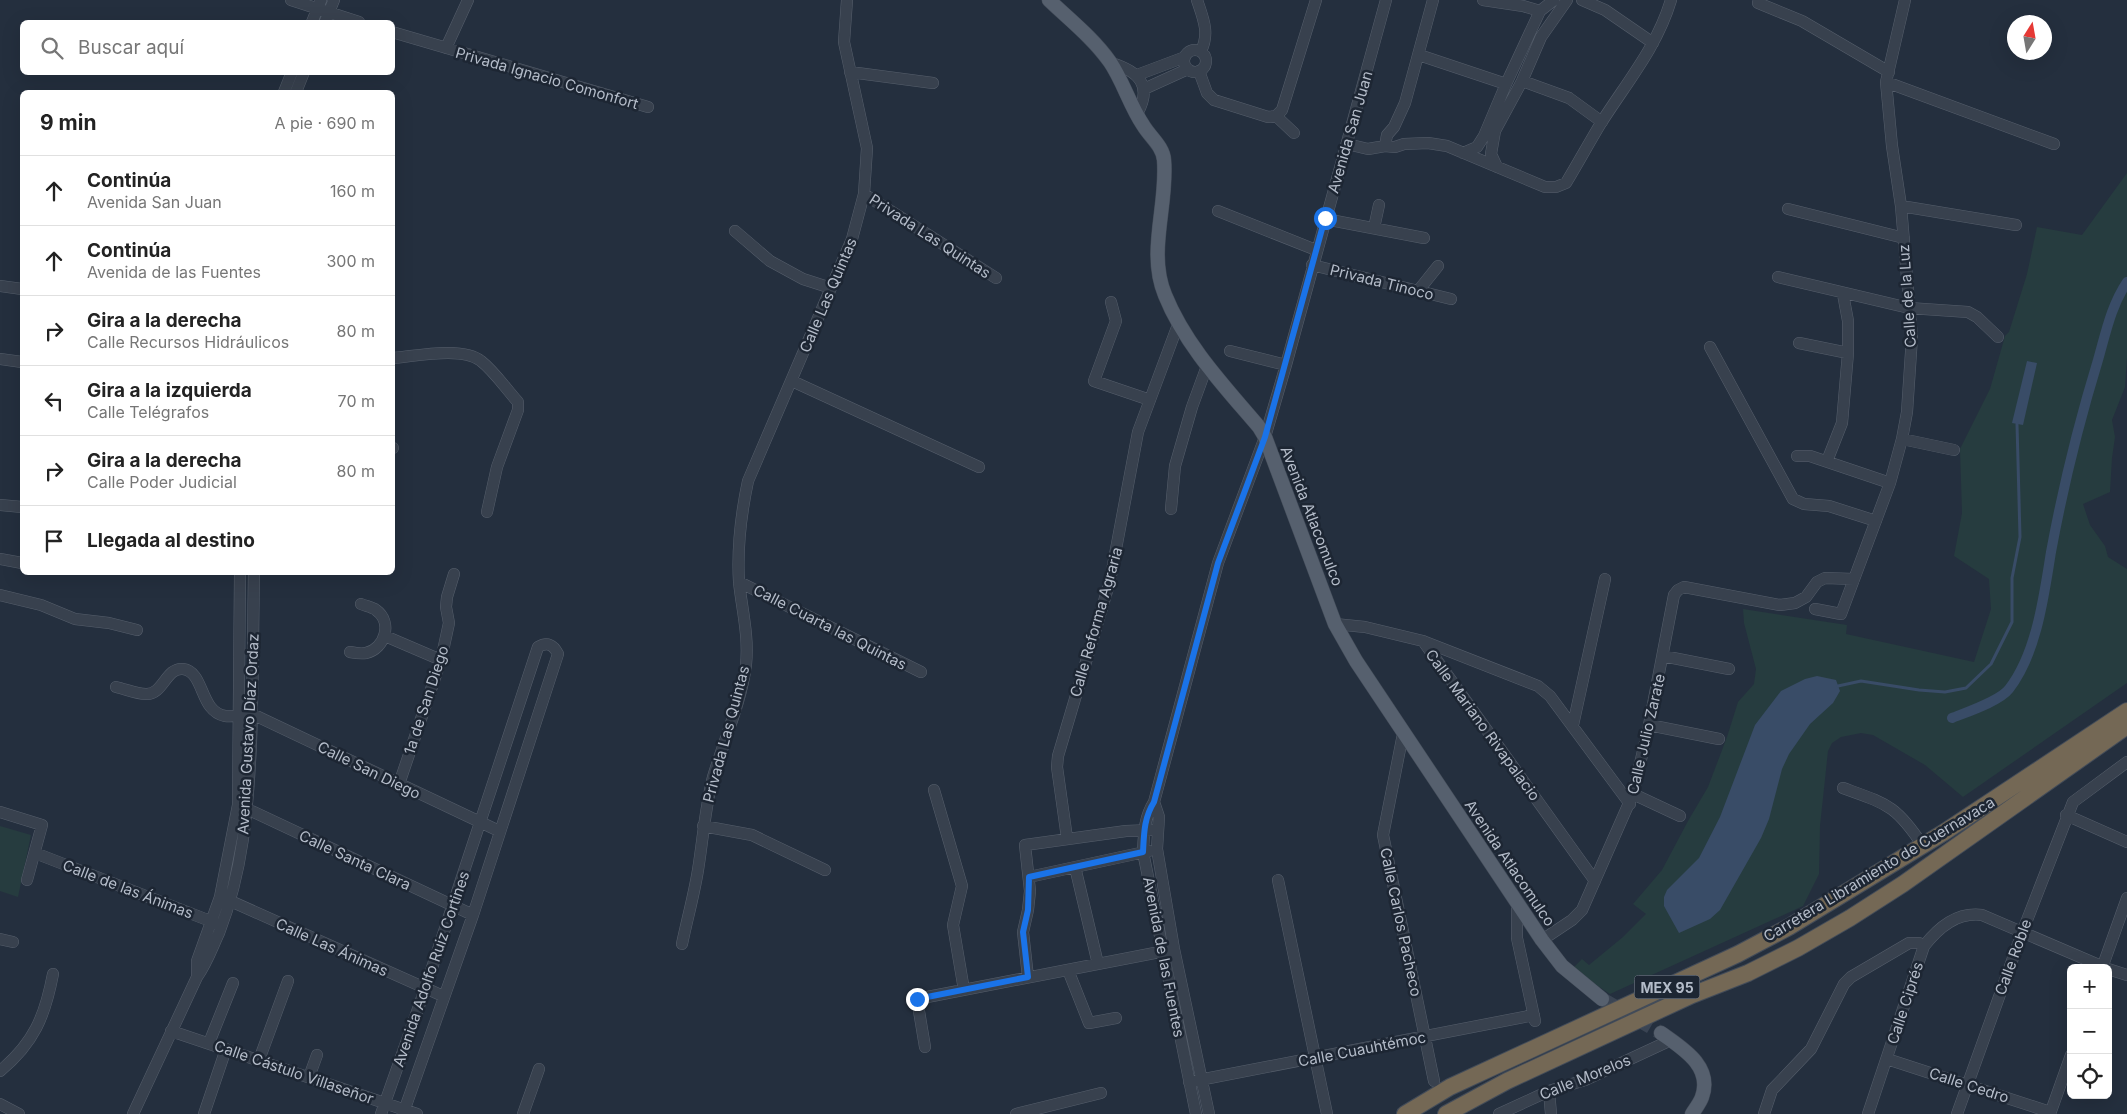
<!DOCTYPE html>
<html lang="es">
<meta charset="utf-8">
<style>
body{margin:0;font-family:Inter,sans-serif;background:#f2f2f2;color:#222}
.controls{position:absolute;right:15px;bottom:15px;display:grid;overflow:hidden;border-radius:8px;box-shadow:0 5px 20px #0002}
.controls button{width:45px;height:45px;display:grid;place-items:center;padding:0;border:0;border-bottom:1px solid #e0e0e0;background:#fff;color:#222;font:25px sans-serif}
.compass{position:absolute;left:2007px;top:15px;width:45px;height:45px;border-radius:50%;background:#fff;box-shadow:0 5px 20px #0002;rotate:11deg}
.stop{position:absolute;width:15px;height:15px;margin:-11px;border:4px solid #1a73e8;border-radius:50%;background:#fff}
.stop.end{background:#1a73e8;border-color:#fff;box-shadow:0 1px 5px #0008}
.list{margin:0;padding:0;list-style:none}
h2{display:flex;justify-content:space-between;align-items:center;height:65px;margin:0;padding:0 20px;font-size:21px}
h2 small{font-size:16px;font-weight:400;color:#767676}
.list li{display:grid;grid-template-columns:32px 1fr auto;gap:15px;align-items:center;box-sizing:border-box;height:70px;padding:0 20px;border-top:1px solid #e0e0e0}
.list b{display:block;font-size:19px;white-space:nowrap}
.list p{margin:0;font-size:16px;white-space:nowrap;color:#767676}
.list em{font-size:16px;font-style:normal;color:#767676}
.icon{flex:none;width:28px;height:28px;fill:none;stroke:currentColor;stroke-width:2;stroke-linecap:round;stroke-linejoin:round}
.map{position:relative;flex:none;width:2127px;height:1114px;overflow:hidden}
.search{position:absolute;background:#fff;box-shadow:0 5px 20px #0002;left:20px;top:20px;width:375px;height:55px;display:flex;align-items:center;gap:12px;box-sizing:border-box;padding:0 18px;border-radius:8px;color:#767676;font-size:19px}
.panel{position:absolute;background:#fff;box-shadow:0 5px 20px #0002;left:20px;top:90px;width:375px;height:485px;border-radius:8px}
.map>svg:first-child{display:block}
.green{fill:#263c3f}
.water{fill:#394c67}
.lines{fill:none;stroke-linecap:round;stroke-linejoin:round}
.stream{stroke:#394c67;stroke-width:3}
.canal{stroke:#394c67;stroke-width:10}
.major-tunnel{stroke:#3a4453;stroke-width:14;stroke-dasharray:14 7;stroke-linecap:butt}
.minor-casing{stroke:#565f6c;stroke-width:12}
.major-casing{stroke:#414a57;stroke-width:15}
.highway-casing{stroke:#434c59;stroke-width:18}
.minor{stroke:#38414e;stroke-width:11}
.major{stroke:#56606e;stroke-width:14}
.highway{stroke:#746855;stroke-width:16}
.route{stroke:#1a73e8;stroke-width:6}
.labels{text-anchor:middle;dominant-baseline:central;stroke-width:5;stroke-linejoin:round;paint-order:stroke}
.shield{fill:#1d2633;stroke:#878f9c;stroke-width:1}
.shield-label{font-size:14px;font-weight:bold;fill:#b4bcc9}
.street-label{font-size:15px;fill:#b4bcc9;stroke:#1d2633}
</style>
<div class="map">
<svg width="2127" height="1114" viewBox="0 0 2127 1114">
<rect width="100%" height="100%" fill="#242f3e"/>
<path class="green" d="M 2127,173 L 2127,358 L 2125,387 L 2112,420 L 2115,437 L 2112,458 L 2110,492 L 2083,504 L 2090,525 L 2105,546 L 2108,557 L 2127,569 L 2127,683 L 1963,797 L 1925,765 L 1873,735 L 1861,733 L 1841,737 L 1832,743 L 1828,751 L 1820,826 L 1819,874 L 1803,906 L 1610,994 L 1572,969 L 1582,959 L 1589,965 L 1623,937 L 1646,914 L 1633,904 L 1662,870 L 1688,821 L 1708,787 L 1727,737 L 1738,702 L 1754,684 L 1756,669 L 1744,623 L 1743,609 L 1847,625 L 1846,634 L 1974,662 L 1991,609 L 1989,579 L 1954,556 L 1962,513 L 1960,449 L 1990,389 L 2005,336 L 2009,332 L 2027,274 L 2037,227 L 2082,235 Z
M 0,826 L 31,835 L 18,897 L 0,891 Z"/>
<path class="water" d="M 2027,361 L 2037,363 L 2023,425 L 2012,423 Z
M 1817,676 L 1836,680 L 1840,691 L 1833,703 L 1810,724 L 1789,754 L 1782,769 L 1769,819 L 1761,838 L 1720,910 L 1710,919 L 1679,933 L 1664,906 L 1664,897 L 1667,890 L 1699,858 L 1720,817 L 1755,725 L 1781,691 L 1805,679 Z"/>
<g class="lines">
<path class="stream" d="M 1838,686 L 1861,681 L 1919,690 L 1945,692 L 1966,688 L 1991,664 L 2012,622 L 2012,578 L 2020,537 L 2017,424"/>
<path class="canal" d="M 1952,718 C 1967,712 2000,701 2009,689 C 2037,653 2044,595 2051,552 C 2063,487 2079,422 2098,360 C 2106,332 2111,306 2127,282"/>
<path class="major-tunnel" d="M 1602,999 L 1661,1033"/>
<defs>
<path id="minor" d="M 291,0 L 359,22
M 1197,0 C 1203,18 1210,33 1201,51
M 1483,0 L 1523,6 L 1540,11
M 1582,0 L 1605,10 L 1653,43
M 1759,0 L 1758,3 L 1802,21 L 1889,72
M 312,22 L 321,0
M 325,22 L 334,0
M 392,32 L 648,107
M 446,48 L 468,0
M1184 61a11 11 0 1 1 22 0a11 11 0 1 1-22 0Z
M 1419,55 L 1506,84
M 1111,63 C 1139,71 1153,86 1137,114
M 1199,71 L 1207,93 L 1214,100 L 1268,117 L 1276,116 L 1282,110 L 1316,0
M 850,72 L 933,83
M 1137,75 L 1185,57
M 1522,81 L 1569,98 L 1602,122
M 1886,82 L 2054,144
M 1144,89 L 1188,69
M 284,92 L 292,72
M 296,92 L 304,72
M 1276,116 L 1294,133
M 1347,144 L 1368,149 L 1385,146 L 1395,147 L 1404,144 L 1428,143 L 1447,146 L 1545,187 L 1556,187 L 1566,183 C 1578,163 1589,143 1601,123 C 1627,82 1657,47 1671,0
M 1385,146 L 1387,135 L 1394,127 L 1405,103 L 1433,0
M 1463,153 L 1477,147 L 1484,136 L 1506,84 L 1540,11 L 1554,0
M 1497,167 L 1491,154 L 1495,131 L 1522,81 L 1541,37 L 1567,0
M 864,194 L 996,278
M 1901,206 L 2016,225
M 1788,209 L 1904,238
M 1218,211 L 1316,250
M 1325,219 L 1424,238
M 1374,228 L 1379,205
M 735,231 L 770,261 L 803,279 L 831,288
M 1312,265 L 1451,299
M 1778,277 L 1909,308 L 1968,312 L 1977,317 L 1998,337
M 0,286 L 22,289
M 1418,291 L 1438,266
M 1111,302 L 1116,321 L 1094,381 L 1150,400
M 1799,343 L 1848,353
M 1710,347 L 1793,499 L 1804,504 L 1829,506 L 1876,521
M 1230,351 L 1286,365
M 392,358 C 416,356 463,346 481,361 C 495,372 506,389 518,402 L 518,410 L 497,467 L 487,512
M 0,359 L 22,362
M 792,381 L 979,467
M 1902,439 L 1954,450
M 392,448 L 393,448
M 1797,456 L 1810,456 L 1890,483
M 1827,461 L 1842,423 L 1848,353 L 1848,321 L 1843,294
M 0,505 L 22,507
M 1171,509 L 1175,466 L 1192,407 L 1207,366
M 0,559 L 22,563
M 739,582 L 921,672
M 0,595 L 41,605 L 75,619 L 109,623 L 137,630
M 1815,609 L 1841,614 L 1890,483 L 1902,439 L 1907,412 L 1912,337 L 1901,206 L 1892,146 L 1886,82 L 1905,0
M 1335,624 L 1365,627 L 1423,641 L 1538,686 L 1550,696 L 1630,804
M 385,636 L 441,660
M 1423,641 L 1595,881
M 350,652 C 355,653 361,654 366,653 C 385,649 393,622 376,610 C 372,607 365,606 361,604
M 1663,656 L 1729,669
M 116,687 C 125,689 137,694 146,694 C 163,695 166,667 183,669 C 205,672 199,711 225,716 C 233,717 244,715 252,714 L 499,831
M 1573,725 L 1605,579
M 1649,725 L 1719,739
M 1403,734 L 1383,835 L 1434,1081
M 399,784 L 441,660 L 449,623 L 446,607 L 447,597 L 454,574
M 1843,788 C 1887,804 1896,805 1923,846
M 934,790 L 962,886 L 953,925 L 964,990
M 1633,794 L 1680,816
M 1154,802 L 1159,817 L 1157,849 L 1174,949 L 1209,1114
M 243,807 L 473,915
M 0,812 L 42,825 L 27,880
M 2066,815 L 2127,842
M 703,826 L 752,835 L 825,870
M 1067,838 L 1057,767 L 1058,756 L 1110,581 L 1138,432 L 1179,322
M 35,853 L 218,924
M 1075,867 L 1098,964
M 1029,877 L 1149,851
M 1278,880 L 1327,1114
M 226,899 L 443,996
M 1517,903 L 1517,938 L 1535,1021
M 0,939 L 13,942
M 1542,940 L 1572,920 L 1582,910 L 1633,794 L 1649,725 L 1674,595 L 1678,590 L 1684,587 L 1780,605 L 1795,603 L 1806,597 L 1817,582 L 1825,578 L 1854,579
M 682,944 C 687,920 694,895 698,870 C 703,839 705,808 713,777 C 724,740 741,703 746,665 C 749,636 742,610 739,582 C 737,548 741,514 748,481 L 852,239 L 864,194 L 867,148 L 844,42 L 847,0
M 2102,968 L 2127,898
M 2108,969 L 2127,975
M 1068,970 L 1089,1023 L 1116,1018
M 197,977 L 197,961 L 220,897 L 238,805 L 240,572
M 1028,977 L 1023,932 L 1028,910 L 1030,891 L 1025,845 L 1126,831 L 1151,830
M 171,1031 L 417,1114
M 209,1043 L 233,983
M 925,1047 L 917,999 L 1170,950
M 1887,1059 L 2050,1112
M 259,1060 L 288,981
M 0,1071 C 34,1043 45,1016 53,974
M 309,1077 L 317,1055
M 1189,1082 L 1534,1015
M 1549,1091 L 1551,1114
M 0,1104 L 19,1114
M 133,1114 L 197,977 C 207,963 212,948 219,933 C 243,871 248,809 251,743 C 253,686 253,629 254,572
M 204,1114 L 226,1049
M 381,1114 L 425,989 L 538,647 C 547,642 553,644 558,654 L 473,915 L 403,1114
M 523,1114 L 539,1069
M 1016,1114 L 1101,1093
M 1196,1114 L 1143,852 C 1144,833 1144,818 1154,802 L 1218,563 L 1265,437 L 1286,365 L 1386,0
M 1499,1114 L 1549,1091 L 1585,1080 L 1671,1040
M 1764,1114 L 1772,1090 L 1811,1049 L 1844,984 L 1851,977 L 1909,943 L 1919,943 L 1924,946
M 1868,1114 L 1924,946 C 1939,927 1957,912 1982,915 L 2106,968
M 1957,1114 L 2022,933 L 2073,802 L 2127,762
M 2050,1114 L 2071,1055"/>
<path id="major" d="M 1049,0 C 1070,20 1093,38 1110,62 C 1123,81 1130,106 1143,125 C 1150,137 1163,146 1164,160 C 1168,205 1147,252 1165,295 C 1185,345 1225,387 1259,427 L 1265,437 L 1335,624 L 1356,661 L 1542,940 L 1562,966 L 1602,999
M 1661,1033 C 1682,1048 1713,1066 1702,1097 C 1700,1103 1695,1109 1692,1114"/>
<path id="highway" d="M 1405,1114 L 1450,1087 L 1738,954 L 1789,927 L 1943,833 L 2127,711
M 1446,1114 L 1507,1081 L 1692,995 L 1748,973 L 1798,948 L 1850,918 L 1903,884 L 2127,726"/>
</defs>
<use href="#minor" class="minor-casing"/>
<use href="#major" class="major-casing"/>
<use href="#highway" class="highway-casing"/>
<use href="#minor" class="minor"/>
<use href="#major" class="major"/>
<use href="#highway" class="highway"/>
</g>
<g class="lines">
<path class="route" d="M 917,999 L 1028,977 L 1023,932 L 1028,910 L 1029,877 L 1143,852 C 1144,833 1144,818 1154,802 L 1218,563 L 1265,437 L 1325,218"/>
</g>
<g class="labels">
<rect class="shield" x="1634.5" y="975.5" width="65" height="23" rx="4"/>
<g class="shield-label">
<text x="1667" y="987">MEX 95</text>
</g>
<g class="street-label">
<text transform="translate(547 78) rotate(16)">Privada Ignacio Comonfort</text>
<text transform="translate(1350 132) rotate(-74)">Avenida San Juan</text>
<text transform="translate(930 236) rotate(33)">Privada Las Quintas</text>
<text transform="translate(1382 282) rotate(14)">Privada Tinoco</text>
<text transform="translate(828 295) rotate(-67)">Calle Las Quintas</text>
<text transform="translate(1907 296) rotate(-94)">Calle de la Luz</text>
<text transform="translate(1312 516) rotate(69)">Avenida Atlacomulco</text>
<text transform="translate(1096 622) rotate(-74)">Calle Reforma Agraria</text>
<text transform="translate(830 627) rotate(27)">Calle Cuarta las Quintas</text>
<text transform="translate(426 700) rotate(-72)">1a de San Diego</text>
<text transform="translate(1483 725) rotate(54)">Calle Mariano Rivapalacio</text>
<text transform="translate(248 734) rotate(-87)">Avenida Gustavo Díaz Ordaz</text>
<text transform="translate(726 734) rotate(-75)">Privada Las Quintas</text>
<text transform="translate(1646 734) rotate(-77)">Calle Julio Zarate</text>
<text transform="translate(369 770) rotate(26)">Calle San Diego</text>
<text transform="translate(355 860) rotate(25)">Calle Santa Clara</text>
<text transform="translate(1510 863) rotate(56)">Avenida Atlacomulco</text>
<text transform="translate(1879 869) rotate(-31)">Carretera Libramiento de Cuernavaca</text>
<text transform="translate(128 889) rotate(21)">Calle de las Ánimas</text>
<text transform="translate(1401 922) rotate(78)">Calle Carlos Pacheco</text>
<text transform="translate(332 947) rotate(24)">Calle Las Ánimas</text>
<text transform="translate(1164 957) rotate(79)">Avenida de las Fuentes</text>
<text transform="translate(2013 957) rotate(-70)">Calle Roble</text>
<text transform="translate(431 969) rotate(-71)">Avenida Adolfo Ruiz Cortines</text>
<text transform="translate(1905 1003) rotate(-72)">Calle Ciprés</text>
<text transform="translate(1362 1049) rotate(-11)">Calle Cuauhtémoc</text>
<text transform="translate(294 1072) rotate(19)">Calle Cástulo Villaseñor</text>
<text transform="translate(1585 1077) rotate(-22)">Calle Morelos</text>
<text transform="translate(1969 1085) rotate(18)">Calle Cedro</text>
</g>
</g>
</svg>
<div class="controls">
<button>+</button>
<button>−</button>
<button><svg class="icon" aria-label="locate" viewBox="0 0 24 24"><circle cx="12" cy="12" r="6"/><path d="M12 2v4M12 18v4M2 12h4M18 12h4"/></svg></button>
</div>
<svg class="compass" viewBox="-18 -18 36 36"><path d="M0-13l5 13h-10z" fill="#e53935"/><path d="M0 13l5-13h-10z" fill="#767676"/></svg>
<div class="stop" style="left:1325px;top:218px"></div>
<div class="stop end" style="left:917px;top:999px"></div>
<div class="search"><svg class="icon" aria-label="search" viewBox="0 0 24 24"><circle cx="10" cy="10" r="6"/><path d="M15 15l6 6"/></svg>Buscar aquí</div>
<section class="panel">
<h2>9 min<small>A pie · 690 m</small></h2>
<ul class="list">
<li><svg class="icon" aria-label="ahead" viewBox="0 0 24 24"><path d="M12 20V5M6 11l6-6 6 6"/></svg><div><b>Continúa</b><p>Avenida San Juan</p></div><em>160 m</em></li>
<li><svg class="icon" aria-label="ahead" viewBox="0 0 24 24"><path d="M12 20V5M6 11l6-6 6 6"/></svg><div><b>Continúa</b><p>Avenida de las Fuentes</p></div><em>300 m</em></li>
<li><svg class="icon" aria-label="right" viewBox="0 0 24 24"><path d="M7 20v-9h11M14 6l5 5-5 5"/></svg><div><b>Gira a la derecha</b><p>Calle Recursos Hidráulicos</p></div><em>80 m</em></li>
<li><svg class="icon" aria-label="left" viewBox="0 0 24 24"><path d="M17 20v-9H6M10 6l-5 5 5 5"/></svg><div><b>Gira a la izquierda</b><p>Calle Telégrafos</p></div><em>70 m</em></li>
<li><svg class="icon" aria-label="right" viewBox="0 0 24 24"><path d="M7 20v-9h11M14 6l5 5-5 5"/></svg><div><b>Gira a la derecha</b><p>Calle Poder Judicial</p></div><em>80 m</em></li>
<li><svg class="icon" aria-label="arrive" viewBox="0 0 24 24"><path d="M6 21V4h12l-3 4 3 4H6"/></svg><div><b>Llegada al destino</b></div></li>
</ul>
</section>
</div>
